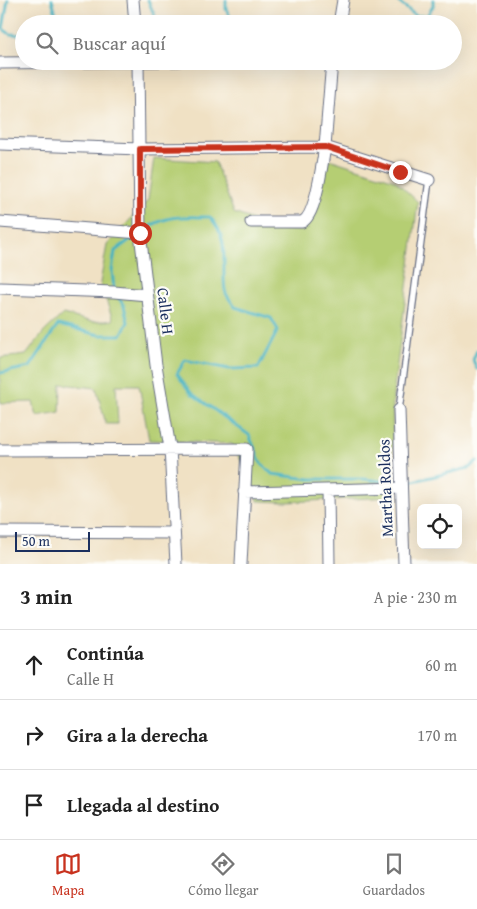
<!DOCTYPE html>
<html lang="es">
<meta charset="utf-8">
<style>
body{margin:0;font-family:"Gentium Book Plus",serif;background:#f6f6f6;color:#222}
.controls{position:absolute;right:15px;bottom:15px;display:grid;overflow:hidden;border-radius:8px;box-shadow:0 5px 20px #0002}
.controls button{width:45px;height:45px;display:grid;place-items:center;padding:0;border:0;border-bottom:1px solid #e0e0e0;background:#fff;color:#222;font:25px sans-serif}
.scale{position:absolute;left:15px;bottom:12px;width:75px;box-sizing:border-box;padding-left:5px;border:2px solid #1b2f5e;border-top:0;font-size:14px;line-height:18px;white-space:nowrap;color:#1b2f5e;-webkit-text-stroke:4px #fdfcf7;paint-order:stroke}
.stop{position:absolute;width:15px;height:15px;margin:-11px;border:4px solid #c8321e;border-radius:50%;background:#fff}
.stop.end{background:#c8321e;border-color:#fff;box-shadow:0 1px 5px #0008}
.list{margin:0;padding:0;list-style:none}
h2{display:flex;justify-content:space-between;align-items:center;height:65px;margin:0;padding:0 20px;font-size:21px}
h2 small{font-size:16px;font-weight:400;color:#767676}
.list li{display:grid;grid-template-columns:32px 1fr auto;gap:15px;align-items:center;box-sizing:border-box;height:70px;padding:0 20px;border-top:1px solid #e0e0e0}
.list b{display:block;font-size:19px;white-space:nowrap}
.list p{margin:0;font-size:16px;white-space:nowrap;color:#767676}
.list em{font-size:16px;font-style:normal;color:#767676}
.icon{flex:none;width:28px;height:28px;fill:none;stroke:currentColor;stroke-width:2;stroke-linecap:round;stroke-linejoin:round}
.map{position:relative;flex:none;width:477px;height:564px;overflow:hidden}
.search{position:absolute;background:#fff;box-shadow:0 5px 20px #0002;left:15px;right:15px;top:15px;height:55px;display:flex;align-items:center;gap:12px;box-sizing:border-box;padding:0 18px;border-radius:28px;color:#767676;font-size:19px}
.sheet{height:275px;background:#fff}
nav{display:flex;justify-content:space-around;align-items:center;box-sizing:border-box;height:70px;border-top:1px solid #e0e0e0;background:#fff;font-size:14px;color:#767676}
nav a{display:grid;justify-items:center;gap:2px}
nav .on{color:#c8321e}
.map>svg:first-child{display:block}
.green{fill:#b5ce73;stroke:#687e68}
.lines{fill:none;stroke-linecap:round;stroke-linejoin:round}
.stream{stroke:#44b2c1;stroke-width:3}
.service-casing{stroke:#666d82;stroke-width:8}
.minor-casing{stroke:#666d82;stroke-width:13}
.service{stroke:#fff;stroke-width:5.5}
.minor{stroke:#fff;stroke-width:11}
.route{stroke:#c8321e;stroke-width:6}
.labels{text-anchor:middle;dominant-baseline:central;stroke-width:4.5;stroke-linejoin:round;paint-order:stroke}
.street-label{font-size:16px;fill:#1b2f5e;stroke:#fdfcf7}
</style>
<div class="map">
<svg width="477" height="564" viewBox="0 0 477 564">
<rect width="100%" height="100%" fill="#fdfcf7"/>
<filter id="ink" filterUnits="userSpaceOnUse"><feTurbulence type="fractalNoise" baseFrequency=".02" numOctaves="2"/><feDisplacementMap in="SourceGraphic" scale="10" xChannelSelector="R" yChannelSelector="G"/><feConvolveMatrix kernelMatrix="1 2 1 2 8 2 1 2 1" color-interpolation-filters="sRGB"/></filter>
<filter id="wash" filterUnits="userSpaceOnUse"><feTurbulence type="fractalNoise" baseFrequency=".0096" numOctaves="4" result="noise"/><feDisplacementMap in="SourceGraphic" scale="20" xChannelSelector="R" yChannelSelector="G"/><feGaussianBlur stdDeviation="1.12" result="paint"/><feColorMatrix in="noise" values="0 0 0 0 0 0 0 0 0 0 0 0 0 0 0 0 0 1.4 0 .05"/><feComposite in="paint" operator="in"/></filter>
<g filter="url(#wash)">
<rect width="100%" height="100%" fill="#f0e1c4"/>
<path class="green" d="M 154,158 L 215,162 L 234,213 L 279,229 L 301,231 L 329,159 L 395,180 L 418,202 L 393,396 L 392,497 L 287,502 L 258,501 L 251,479 L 232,444 L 149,440 L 139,385 L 116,385 L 118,424 L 106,424 L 96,388 L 61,384 L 60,412 L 37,416 L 33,402 L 0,403 L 0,358 L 26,355 L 44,332 L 63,314 L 92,322 L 113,320 L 100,283 L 107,245 L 148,200 Z"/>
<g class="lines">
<path class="stream" d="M 8,0 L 3,29 L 10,34 L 24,35
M 52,0 L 57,18 L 54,24
M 148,0 L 158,24
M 226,0 L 226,9 L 234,24
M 396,0 L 416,16 L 427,16 L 433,6 L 433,0
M 142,231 C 168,214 180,217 210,217 C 231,240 221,263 225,290 C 226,296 232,302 235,307 L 271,318 L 278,330 L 258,368 L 229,369 L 185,360 L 177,374 L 191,393 L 249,435 L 261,463 L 272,474 L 310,479 L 364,479 L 399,483
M 114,289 L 112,271 L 115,251 L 135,236
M 477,350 L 473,360 L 477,369
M 0,373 L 30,367 L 58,325 L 100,335 L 121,335 L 128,322 L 124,306 L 117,295
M 405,483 L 469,468 L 477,461"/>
</g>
</g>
<g filter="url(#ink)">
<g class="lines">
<defs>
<path id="service" d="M 399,410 L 429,180"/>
<path id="minor" d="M 133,0 L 135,24
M 339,24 L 343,0
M 138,61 L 140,233 L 156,365 L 170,448 L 176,564
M 332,61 L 325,147 L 429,180
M 0,63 L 179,61
M 0,144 L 140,149 L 325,147 C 322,164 316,216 302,222 L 251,222
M 0,222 L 140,233
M 0,288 L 114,292 L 147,295
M 399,410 L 404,564
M 0,450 L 247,449 L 241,564
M 328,490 L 329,564
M 244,492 L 401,488
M 0,532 L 174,533"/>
</defs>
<use href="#service" class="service-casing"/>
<use href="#minor" class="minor-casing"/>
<use href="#service" class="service"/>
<use href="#minor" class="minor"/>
</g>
</g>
<g class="lines" filter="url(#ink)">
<path class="route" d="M 140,233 L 140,149 L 326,147 L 400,172"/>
</g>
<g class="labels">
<g class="street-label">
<text transform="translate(166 311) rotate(83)">Calle H</text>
<text transform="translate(385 488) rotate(-92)">Martha Roldos</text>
</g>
</g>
</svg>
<div class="controls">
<button><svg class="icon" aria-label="locate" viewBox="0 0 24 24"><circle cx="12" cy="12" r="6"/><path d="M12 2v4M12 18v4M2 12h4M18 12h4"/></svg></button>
</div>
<div class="scale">50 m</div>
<div class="stop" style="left:140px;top:233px"></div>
<div class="stop end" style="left:400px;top:172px"></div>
<div class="search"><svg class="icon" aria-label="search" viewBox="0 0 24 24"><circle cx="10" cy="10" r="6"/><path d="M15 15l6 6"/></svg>Buscar aquí</div>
</div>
<section class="sheet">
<h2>3 min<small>A pie · 230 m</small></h2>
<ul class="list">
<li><svg class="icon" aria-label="ahead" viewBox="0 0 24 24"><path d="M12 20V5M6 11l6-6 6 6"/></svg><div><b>Continúa</b><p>Calle H</p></div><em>60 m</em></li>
<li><svg class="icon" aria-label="right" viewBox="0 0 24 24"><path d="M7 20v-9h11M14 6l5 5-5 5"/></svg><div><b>Gira a la derecha</b></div><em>170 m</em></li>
<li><svg class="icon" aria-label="arrive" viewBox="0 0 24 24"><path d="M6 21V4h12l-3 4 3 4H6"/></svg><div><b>Llegada al destino</b></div></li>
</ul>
</section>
<nav>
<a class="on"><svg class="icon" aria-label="map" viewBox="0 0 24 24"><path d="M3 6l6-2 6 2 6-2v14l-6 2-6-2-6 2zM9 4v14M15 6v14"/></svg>Mapa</a>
<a><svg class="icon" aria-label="directions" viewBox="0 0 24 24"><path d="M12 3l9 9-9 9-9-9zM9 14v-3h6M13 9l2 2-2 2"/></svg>Cómo llegar</a>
<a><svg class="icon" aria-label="saved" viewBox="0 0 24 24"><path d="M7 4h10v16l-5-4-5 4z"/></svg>Guardados</a>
</nav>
